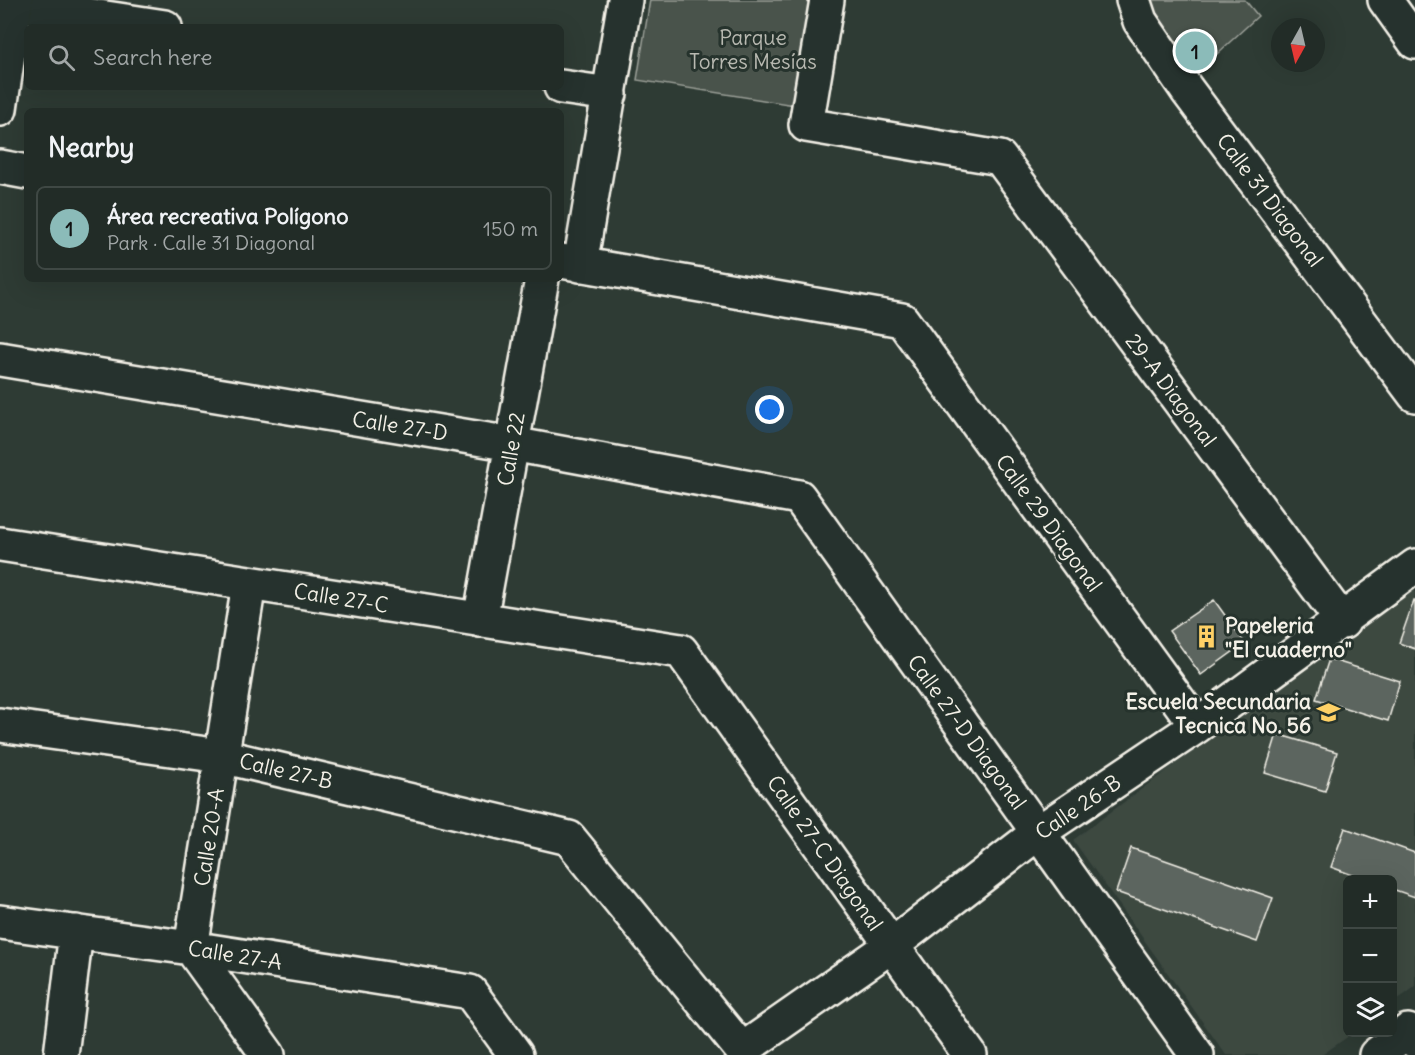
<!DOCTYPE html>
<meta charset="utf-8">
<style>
body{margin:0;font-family:Delius,sans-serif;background:#2e3833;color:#f1f3f6}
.controls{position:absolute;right:18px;bottom:18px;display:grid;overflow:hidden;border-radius:9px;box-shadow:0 6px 24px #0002}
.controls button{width:54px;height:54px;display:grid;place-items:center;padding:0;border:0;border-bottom:2px solid #3f4844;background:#222c27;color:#f1f3f6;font:30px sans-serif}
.compass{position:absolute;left:1271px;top:18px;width:54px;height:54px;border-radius:50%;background:#222c27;box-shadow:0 6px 24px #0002;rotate:188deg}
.you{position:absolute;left:770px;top:410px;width:21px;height:21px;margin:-15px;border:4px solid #fff;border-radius:50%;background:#1a73e8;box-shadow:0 0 0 9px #1a73e833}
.badge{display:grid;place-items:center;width:39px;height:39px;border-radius:50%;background:#8bbbb9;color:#111;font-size:20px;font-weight:700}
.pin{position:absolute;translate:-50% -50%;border:3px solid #fff;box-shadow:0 2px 6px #0006}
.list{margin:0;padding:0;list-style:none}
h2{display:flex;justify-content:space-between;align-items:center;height:78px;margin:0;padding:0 24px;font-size:26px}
h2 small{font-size:20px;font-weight:400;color:#a2a7a7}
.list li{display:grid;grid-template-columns:39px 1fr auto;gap:18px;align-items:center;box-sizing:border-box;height:84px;margin:0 12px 12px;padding:0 12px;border:2px solid #3f4844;border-radius:9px}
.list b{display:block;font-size:22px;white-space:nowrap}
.list p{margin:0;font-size:20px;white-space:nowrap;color:#a2a7a7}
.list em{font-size:20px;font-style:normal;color:#a2a7a7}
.icon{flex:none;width:33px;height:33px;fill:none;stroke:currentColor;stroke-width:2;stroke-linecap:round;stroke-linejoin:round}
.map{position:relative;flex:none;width:1415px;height:1055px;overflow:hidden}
.search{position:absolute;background:#222c27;box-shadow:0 6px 24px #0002;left:24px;top:24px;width:540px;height:66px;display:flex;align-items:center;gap:15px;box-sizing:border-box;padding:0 21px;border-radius:9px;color:#a2a7a7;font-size:22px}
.panel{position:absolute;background:#222c27;box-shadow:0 6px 24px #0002;left:24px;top:108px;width:540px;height:174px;border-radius:9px}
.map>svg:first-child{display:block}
.built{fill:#3c4841}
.green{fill:#48524c;stroke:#9ea29a;stroke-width:1.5}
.building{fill:#5c655e;stroke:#f4f1e8;stroke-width:1.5}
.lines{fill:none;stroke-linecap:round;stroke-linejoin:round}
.minor-casing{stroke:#f4f1e8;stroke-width:38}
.major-casing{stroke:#f4f1e8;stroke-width:38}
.minor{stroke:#26332d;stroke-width:33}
.major{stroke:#26332d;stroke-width:33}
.labels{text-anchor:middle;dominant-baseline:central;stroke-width:6;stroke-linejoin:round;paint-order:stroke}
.park-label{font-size:21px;fill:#b8b9b1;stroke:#26332d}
.street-label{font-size:21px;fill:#f4f1e8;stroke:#26332d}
.poi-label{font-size:21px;font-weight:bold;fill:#f4f1e8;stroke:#26332d;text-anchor:start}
</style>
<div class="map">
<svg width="1415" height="1055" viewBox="0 0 1415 1055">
<rect width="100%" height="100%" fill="#2e3b34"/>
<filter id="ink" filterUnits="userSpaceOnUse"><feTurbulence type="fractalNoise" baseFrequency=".0167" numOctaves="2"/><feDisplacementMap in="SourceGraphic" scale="12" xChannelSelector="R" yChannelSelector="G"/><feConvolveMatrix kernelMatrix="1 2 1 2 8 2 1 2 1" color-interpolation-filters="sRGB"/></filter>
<g filter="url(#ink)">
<path class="built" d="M 1415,586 L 1415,987 L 1393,1003 L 1392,880 L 1348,880 L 1348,1032 L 1353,1033 L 1322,1055 L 1226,1055 L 1073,840 Z"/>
<path class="green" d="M 650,0 L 811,0 L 794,105 L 637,80 Z
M 1151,0 L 1245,0 L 1258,16 L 1191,78 L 1149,23 Z"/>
<path class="building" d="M 1214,600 L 1245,643 L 1201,675 L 1169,631 Z
M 1414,600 L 1415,600 L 1415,649 L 1399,643 Z
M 1329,659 L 1400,681 L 1388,721 L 1316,699 Z
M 1277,734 L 1337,752 L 1325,791 L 1265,773 Z
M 1345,828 L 1415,853 L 1415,897 L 1392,889 L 1392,880 L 1366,880 L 1331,867 Z
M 1131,848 L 1273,898 L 1257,942 L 1116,892 Z"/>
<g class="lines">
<defs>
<path id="minor" d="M 827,0 L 806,125 L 1000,158 L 1343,622
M 1133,0 L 1140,21 L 1187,90 L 1415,395
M 1385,0 L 1415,42
M 0,2 L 165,27
M 561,87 L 610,94
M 0,167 L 27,172
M 561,261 L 902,320 L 1197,726
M 580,265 L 625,0
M 0,359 L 512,444 L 799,497 L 1197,1055
M 0,544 L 681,651 L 970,1055
M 249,584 L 191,948 L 268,1055
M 480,620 L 542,279
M 0,725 L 221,756 L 569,838 L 746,1055
M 0,922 L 191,948 L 470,992 L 516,1055
M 742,1050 L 891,946 L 1039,832 L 1197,726 L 1415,566
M 61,1055 L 76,932
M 1376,1055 L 1408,1031 L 1415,1041"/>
<path id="major" d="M 0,109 L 16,0"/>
</defs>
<use href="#minor" class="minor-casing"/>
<use href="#major" class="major-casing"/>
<use href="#minor" class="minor"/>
<use href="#major" class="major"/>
</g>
</g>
<defs>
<symbol id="building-bare" viewBox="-9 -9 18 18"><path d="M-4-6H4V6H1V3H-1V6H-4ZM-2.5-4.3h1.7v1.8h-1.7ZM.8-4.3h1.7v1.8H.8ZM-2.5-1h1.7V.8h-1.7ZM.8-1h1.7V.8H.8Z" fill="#ffd166" stroke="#26332d" stroke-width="2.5" paint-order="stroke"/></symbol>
<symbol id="school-bare" viewBox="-9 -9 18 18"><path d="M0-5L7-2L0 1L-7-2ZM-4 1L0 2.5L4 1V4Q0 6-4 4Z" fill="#ffd166" stroke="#26332d" stroke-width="2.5" paint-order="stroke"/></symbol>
</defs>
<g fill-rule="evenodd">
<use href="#building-bare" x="1190" y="620" width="33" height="33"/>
<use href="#school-bare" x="1312" y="696" width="33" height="33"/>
</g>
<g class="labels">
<g class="park-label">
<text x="753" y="37">Parque<tspan x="753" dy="24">Torres Mesías</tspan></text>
</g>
<g class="street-label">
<text transform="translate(1270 200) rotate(53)">Calle 31 Diagonal</text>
<text transform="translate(1171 390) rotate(53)">29-A Diagonal</text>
<text transform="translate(400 426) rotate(9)">Calle 27-D</text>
<text transform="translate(511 449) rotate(-80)">Calle 22</text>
<text transform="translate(1049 523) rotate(54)">Calle 29 Diagonal</text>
<text transform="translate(341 598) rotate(9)">Calle 27-C</text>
<text transform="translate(967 732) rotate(54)">Calle 27-D Diagonal</text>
<text transform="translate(286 771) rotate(13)">Calle 27-B</text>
<text transform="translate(1078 807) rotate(-34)">Calle 26-B</text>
<text transform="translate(209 837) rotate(-81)">Calle 20-A</text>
<text transform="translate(825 853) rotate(55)">Calle 27-C Diagonal</text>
<text transform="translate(235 955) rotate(9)">Calle 27-A</text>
</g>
<g class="poi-label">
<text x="1225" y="625">Papeleria<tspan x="1225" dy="24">"El cuaderno"</tspan></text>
<text x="1311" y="701" text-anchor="end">Escuela Secundaria<tspan x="1311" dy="24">Tecnica No. 56</tspan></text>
</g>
</g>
</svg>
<div class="controls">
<button>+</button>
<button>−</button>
<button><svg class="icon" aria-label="layers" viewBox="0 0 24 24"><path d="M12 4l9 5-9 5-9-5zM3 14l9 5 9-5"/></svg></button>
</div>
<svg class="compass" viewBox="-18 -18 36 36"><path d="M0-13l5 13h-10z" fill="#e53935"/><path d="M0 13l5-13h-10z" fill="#a2a7a7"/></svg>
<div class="you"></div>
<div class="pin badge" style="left:1195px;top:51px">1</div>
<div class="search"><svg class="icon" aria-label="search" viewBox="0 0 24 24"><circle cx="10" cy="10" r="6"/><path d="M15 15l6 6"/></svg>Search here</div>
<section class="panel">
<h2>Nearby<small></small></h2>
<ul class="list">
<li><span class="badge">1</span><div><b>Área recreativa Polígono</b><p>Park · Calle 31 Diagonal</p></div><em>150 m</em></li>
</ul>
</section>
</div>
